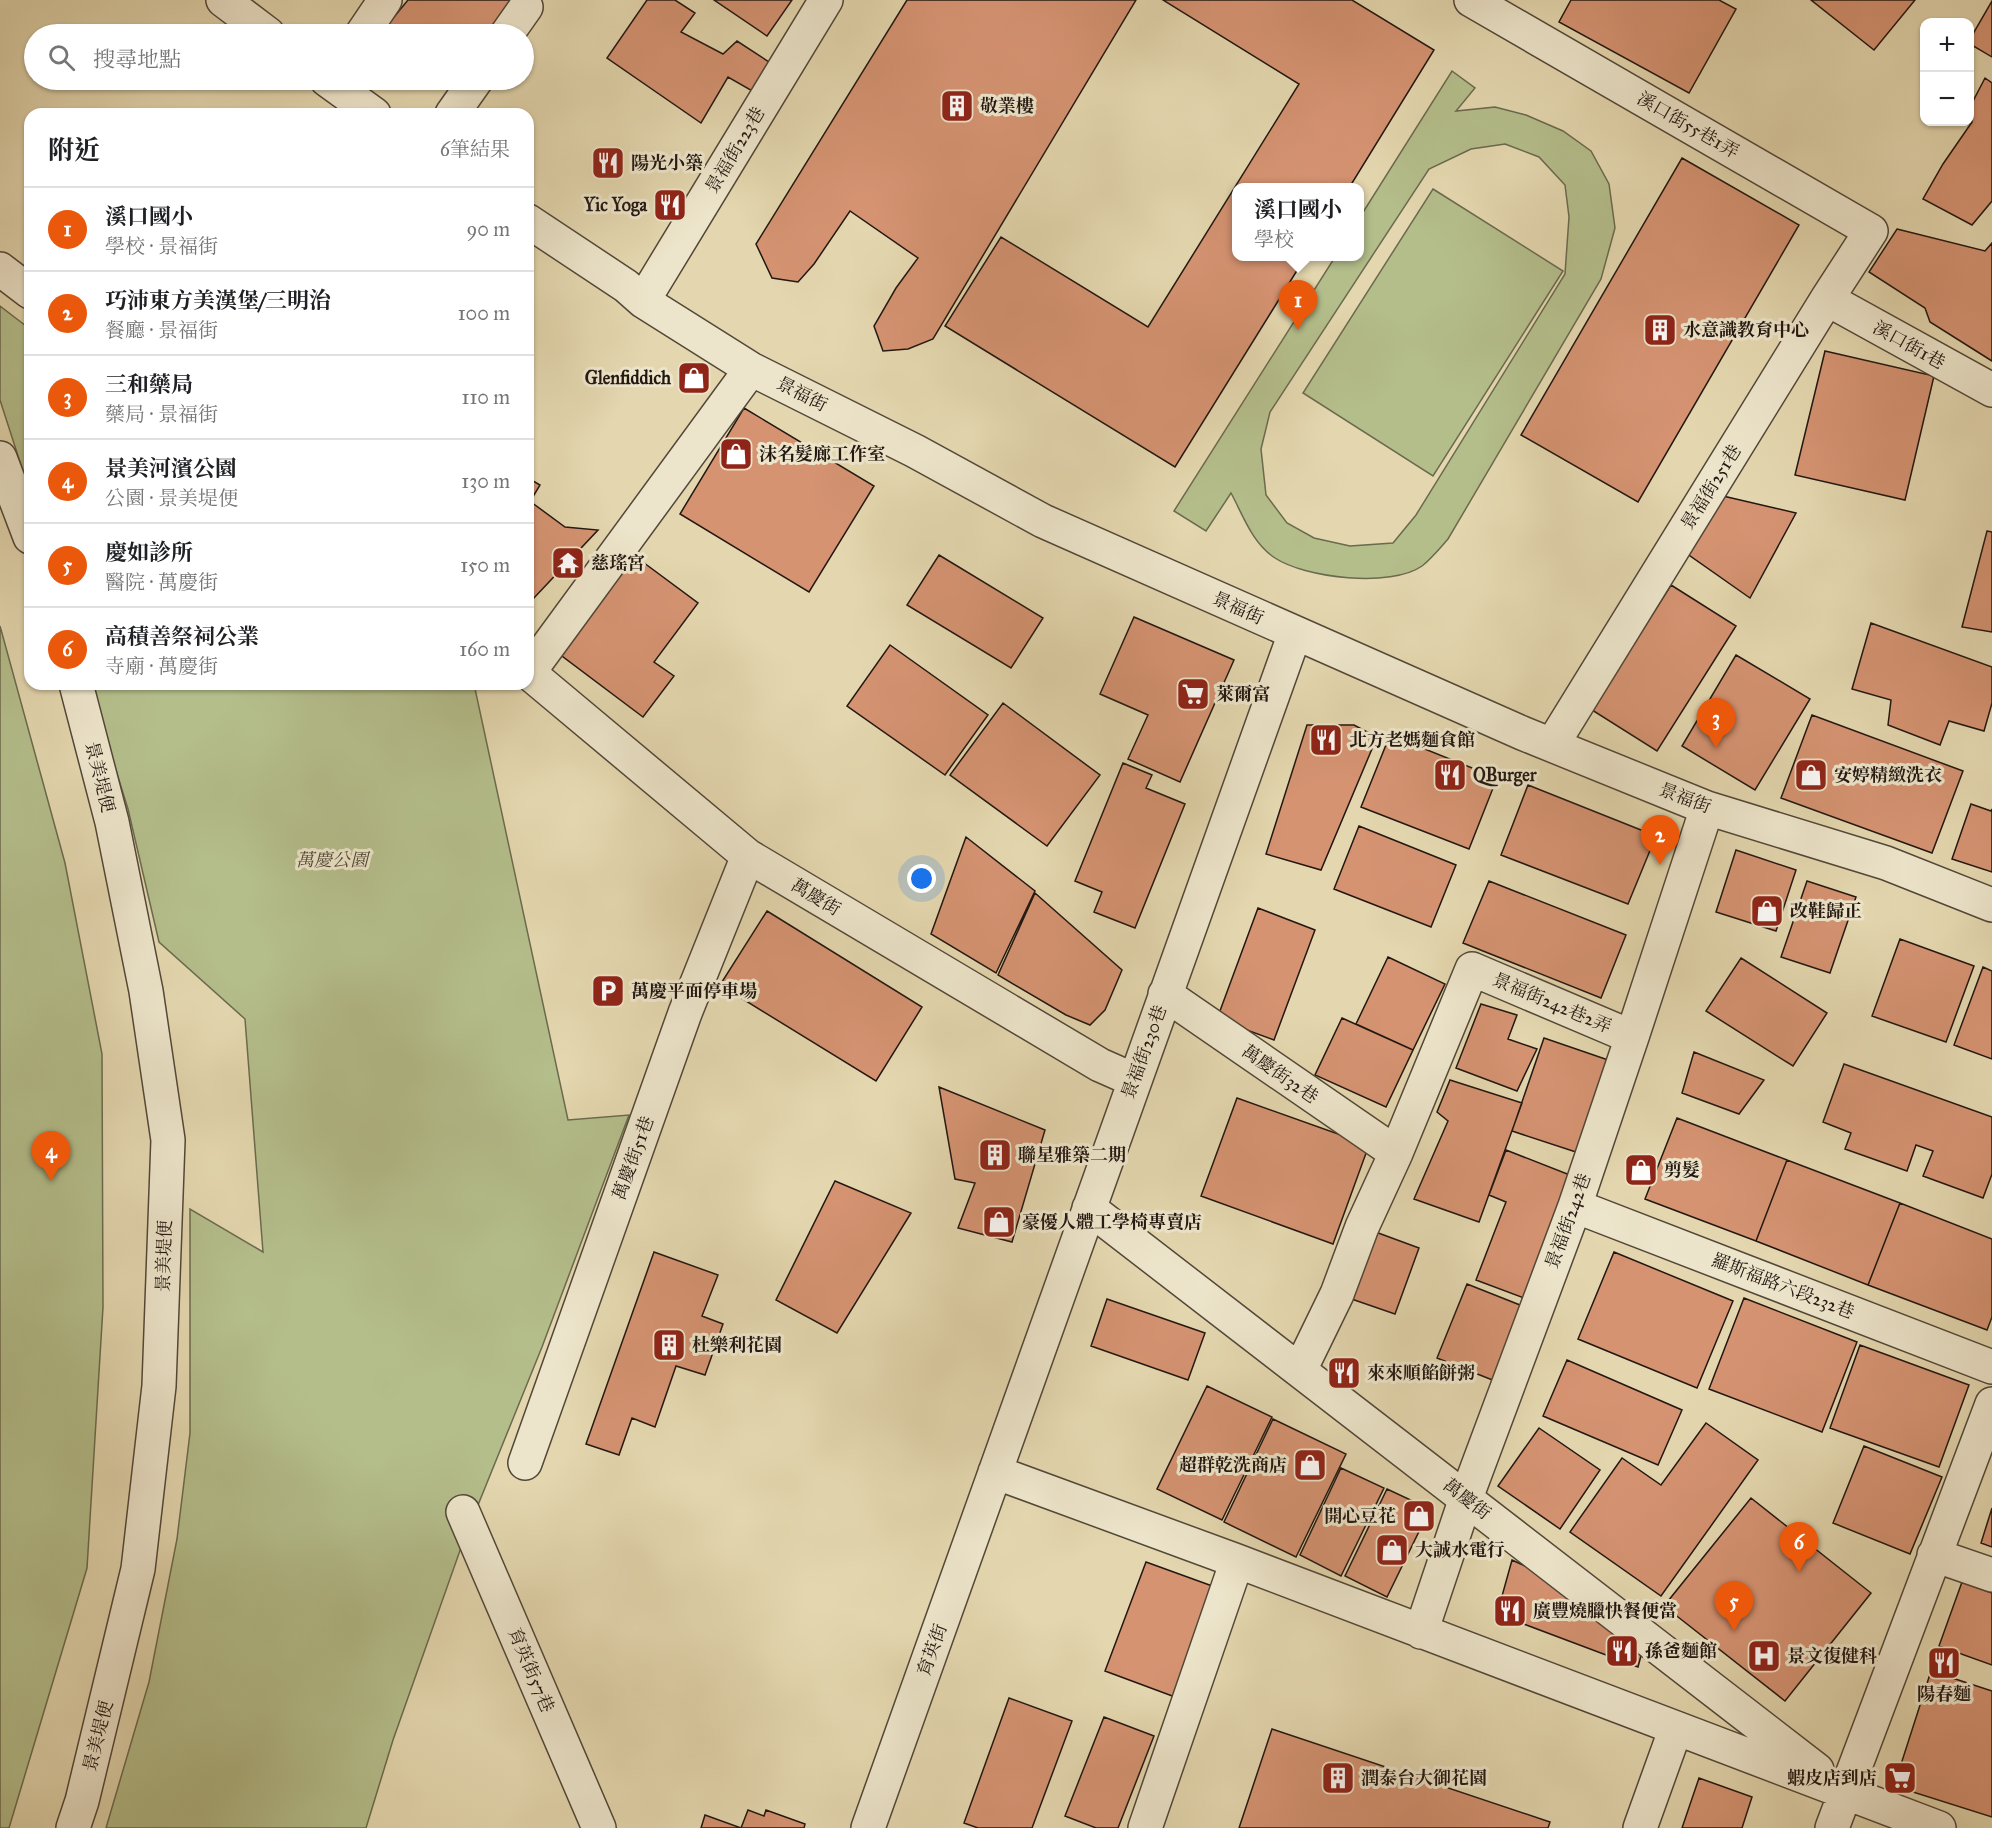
<!DOCTYPE html>
<html lang="zh-TW">
<meta charset="utf-8">
<style>
body{margin:0;font-family:"IM FELL Great Primer","Noto Serif TC",serif;background:#f2f2f2;color:#202124}
.controls{position:absolute;right:18px;top:18px;display:grid;overflow:hidden;border-radius:12px;box-shadow:0 2px 4px #0004}
.controls button{width:54px;height:54px;display:grid;place-items:center;padding:0;border:0;border-bottom:2px solid #e0e0e0;background:#fff;color:#202124;font:30px sans-serif}
.you{position:absolute;left:922px;top:879px;width:21px;height:21px;margin:-15px;border:4px solid #fff;border-radius:50%;background:#1a73e8;box-shadow:0 0 0 9px #1a73e833}
.badge{display:grid;place-items:center;width:39px;height:39px;border-radius:50%;background:#ea580c;color:#fff;font-size:20px;font-weight:700}
.pin{position:absolute;translate:-50% -50px;filter:drop-shadow(0 2px 3px #0008)}
.pin::after{content:'';position:absolute;top:32px;width:21px;height:18px;background:inherit;clip-path:polygon(0 0,100% 0,50% 100%)}
.popup{position:absolute;left:1232px;top:183px;width:132px;height:78px;box-sizing:border-box;display:grid;place-content:center;border-radius:12px;background:#fff;filter:drop-shadow(0 2px 4px #0005);font-size:20px;white-space:nowrap;color:#757577}
.popup b{font-size:22px;color:#202124}
.popup::after{content:'';position:absolute;left:50%;top:100%;margin-left:-12px;border:12px solid transparent;border-top-color:#fff}
.list{margin:0;padding:0;list-style:none}
h2{display:flex;justify-content:space-between;align-items:center;height:78px;margin:0;padding:0 24px;font-size:26px}
h2 small{font-size:20px;font-weight:400;color:#757577}
.list li{display:grid;grid-template-columns:39px 1fr auto;gap:18px;align-items:center;box-sizing:border-box;height:84px;padding:0 24px;border-top:2px solid #e0e0e0}
.list b{display:block;font-size:22px;white-space:nowrap}
.list p{margin:0;font-size:20px;white-space:nowrap;color:#757577}
.list em{font-size:20px;font-style:normal;color:#757577}
.icon{flex:none;width:33px;height:33px;fill:none;stroke:currentColor;stroke-width:2;stroke-linecap:round;stroke-linejoin:round}
.map{position:relative;flex:none;width:1992px;height:1828px;overflow:hidden}
.search{position:absolute;background:#fff;box-shadow:0 2px 4px #0004;left:24px;top:24px;width:510px;height:66px;display:flex;align-items:center;gap:15px;box-sizing:border-box;padding:0 21px;border-radius:33px;color:#757577;font-size:22px}
.panel{position:absolute;background:#fff;box-shadow:0 2px 4px #0004;left:24px;top:108px;width:510px;height:582px;border-radius:18px}
.map>svg:first-child{display:block}
.green{fill:#b4be8b;stroke:#6b6a4e;stroke-width:1.5;fill-rule:evenodd}
.building{fill:#d59372;stroke:#221711;stroke-width:1.5}
.lines{fill:none;stroke-linecap:round;stroke-linejoin:round}
.minor-casing{stroke:#524738;stroke-width:36}
.minor{stroke:#ede5cb;stroke-width:33}
.labels{text-anchor:middle;dominant-baseline:central;stroke-width:6;stroke-linejoin:round;paint-order:stroke}
.poi-label{font-size:18px;font-weight:bold;fill:#221711;stroke:#ede5cb;text-anchor:start}
.street-label{font-size:18px;fill:#221711;stroke:#ede5cb}
.park-label{font-size:18px;font-style:italic;fill:#4e4936;stroke:#ede5cb}
</style>
<div class="map">
<svg width="1992" height="1828" viewBox="0 0 1992 1828">
<rect width="100%" height="100%" fill="#e4d7af"/>
<filter id="stains"><feTurbulence type="fractalNoise" baseFrequency=".00333" numOctaves="4"/><feColorMatrix values="0 0 0 0 .2 0 0 0 0 .09 0 0 0 0 .02 0 0 0 .5 -.17"/></filter>
<radialGradient id="worn" r=".72"><stop offset=".6" stop-color="#630" stop-opacity="0"/><stop offset="1" stop-color="#630" stop-opacity=".3"/></radialGradient>
<path class="green" d="M 1452,71 L 1475,88 L 1456,111 L 1495,107 L 1526,115 L 1563,131 L 1591,151 L 1609,184 L 1615,228 L 1601,279 L 1448,539 C 1440,548 1431,559 1422,566 C 1391,588 1305,578 1275,558 C 1252,543 1243,515 1231,493 L 1206,531 L 1174,511 L 1335,257 L 1360,256 L 1360,217 ZM 1505,144 L 1539,157 L 1565,185 L 1569,217 L 1565,274 L 1416,515 L 1393,543 L 1350,546 L 1314,538 L 1287,523 L 1266,495 L 1261,449 L 1270,412 L 1429,169 L 1471,149 Z
M 1433,189 L 1563,271 L 1433,476 L 1303,393 Z
M 0,306 L 30,329 L 30,493 L 0,400 Z
M 0,626 L 65,863 L 102,1054 L 103,1307 L 87,1568 L 9,1828 L 0,1828 Z
M 89,684 L 474,684 L 568,1120 L 629,1115 L 542,1347 L 463,1542 L 393,1740 L 366,1828 L 106,1828 L 149,1682 L 177,1539 L 190,1433 L 190,1209 L 263,1252 L 245,1019 L 159,942 L 128,809 Z"/>
<path class="building" d="M 408,0 L 511,0 L 486,34 L 380,34 Z
M 647,0 L 675,0 L 695,13 L 681,32 L 723,54 L 737,41 L 769,62 L 754,92 L 728,77 L 701,123 L 607,58 Z
M 714,0 L 792,0 L 767,36 Z
M 907,0 L 1136,0 L 933,339 L 908,349 L 883,351 L 874,326 L 896,288 L 918,258 L 850,211 L 814,264 L 798,282 L 772,278 L 756,244 Z
M 1163,0 L 1352,0 L 1434,50 L 1349,188 L 1236,188 L 1236,256 L 1306,256 L 1175,467 L 945,326 L 1001,237 L 1148,327 L 1299,84 Z
M 1571,0 L 1719,0 L 1736,9 L 1689,93 L 1559,22 Z
M 1811,0 L 1915,0 L 1874,50 Z
M 1992,1 L 1992,57 L 1970,44 L 1970,39 Z
M 1985,78 L 1992,83 L 1992,201 L 1972,225 L 1923,199 L 1943,164 L 1972,122 L 1970,107 Z
M 1682,158 L 1799,225 L 1638,502 L 1521,435 Z
M 1897,229 L 1985,251 L 1992,243 L 1992,361 L 1930,322 L 1925,308 L 1869,272 Z
M 1825,351 L 1934,376 L 1905,500 L 1795,475 Z
M 744,408 L 874,486 L 809,592 L 680,514 Z
M 528,478 L 540,485 L 528,505 Z
M 1723,496 L 1796,513 L 1750,598 L 1686,553 Z
M 531,502 L 565,527 L 598,530 L 532,600 L 528,600 L 528,506 Z
M 1987,531 L 1992,532 L 1992,632 L 1962,627 Z
M 632,554 L 698,603 L 654,662 L 674,676 L 643,717 L 558,653 Z
M 939,555 L 1043,618 L 1011,668 L 907,605 Z
M 1671,585 L 1736,626 L 1657,751 L 1592,710 Z
M 1134,617 L 1234,660 L 1180,782 L 1128,759 L 1148,715 L 1100,694 Z
M 1871,623 L 1992,667 L 1992,703 L 1984,731 L 1949,721 L 1940,745 L 1888,725 L 1891,700 L 1852,689 Z
M 890,645 L 988,715 L 945,775 L 847,706 Z
M 1736,655 L 1810,699 L 1755,790 L 1682,746 Z
M 1003,703 L 1100,775 L 1047,846 L 950,775 Z
M 1812,715 L 1963,771 L 1932,853 L 1781,798 Z
M 1307,725 L 1354,725 L 1377,737 L 1321,870 L 1266,854 Z
M 1390,735 L 1497,778 L 1469,849 L 1361,807 Z
M 1123,763 L 1152,775 L 1146,788 L 1185,804 L 1135,928 L 1094,912 L 1102,892 L 1075,881 Z
M 1528,785 L 1656,836 L 1628,904 L 1501,855 Z
M 1971,804 L 1991,811 L 1992,809 L 1992,872 L 1952,859 Z
M 1359,826 L 1456,865 L 1431,927 L 1334,889 Z
M 966,837 L 1035,891 L 996,973 L 931,934 Z
M 1736,850 L 1796,870 L 1776,931 L 1716,912 Z
M 1489,881 L 1626,935 L 1601,998 L 1463,943 Z
M 1807,881 L 1856,897 L 1830,973 L 1781,957 Z
M 1035,893 L 1122,970 L 1105,1010 L 1090,1025 L 1066,1015 L 998,975 Z
M 1258,908 L 1315,930 L 1274,1040 L 1217,1019 Z
M 767,911 L 922,1007 L 876,1081 L 720,985 Z
M 1900,939 L 1974,966 L 1946,1042 L 1872,1016 Z
M 1388,957 L 1445,984 L 1413,1050 L 1356,1024 Z
M 1741,958 L 1827,1013 L 1793,1066 L 1706,1011 Z
M 1983,967 L 1992,971 L 1992,1059 L 1954,1045 Z
M 1481,1004 L 1517,1015 L 1508,1039 L 1537,1049 L 1517,1091 L 1456,1068 Z
M 1342,1018 L 1413,1050 L 1386,1107 L 1315,1075 Z
M 1544,1038 L 1614,1062 L 1582,1154 L 1512,1131 Z
M 1694,1052 L 1764,1080 L 1739,1114 L 1682,1093 Z
M 1844,1064 L 1992,1117 L 1992,1174 L 1983,1198 L 1923,1176 L 1933,1151 L 1916,1145 L 1907,1171 L 1845,1149 L 1851,1133 L 1823,1122 Z
M 1450,1080 L 1522,1103 L 1479,1222 L 1414,1199 L 1448,1121 L 1437,1112 Z
M 939,1087 L 1045,1130 L 1012,1242 L 958,1228 L 975,1183 L 955,1179 Z
M 1237,1098 L 1369,1145 L 1333,1244 L 1201,1196 Z
M 1677,1118 L 1787,1160 L 1756,1241 L 1645,1199 Z
M 1506,1150 L 1580,1179 L 1532,1301 L 1476,1280 L 1506,1202 L 1489,1195 Z
M 1787,1160 L 1900,1203 L 1868,1285 L 1756,1241 Z
M 835,1181 L 911,1213 L 837,1333 L 776,1300 Z
M 1900,1203 L 1992,1239 L 1992,1317 L 1987,1330 L 1868,1285 Z
M 1362,1227 L 1419,1248 L 1395,1314 L 1337,1294 Z
M 654,1252 L 718,1275 L 702,1316 L 723,1324 L 705,1375 L 676,1366 L 655,1427 L 632,1418 L 619,1455 L 586,1444 Z
M 1614,1252 L 1733,1301 L 1697,1388 L 1578,1339 Z
M 1467,1284 L 1530,1309 L 1500,1383 L 1437,1358 Z
M 1744,1298 L 1857,1342 L 1822,1432 L 1709,1389 Z
M 1107,1299 L 1205,1333 L 1188,1380 L 1091,1346 Z
M 1860,1345 L 1969,1385 L 1939,1467 L 1830,1428 Z
M 1567,1360 L 1682,1410 L 1658,1465 L 1543,1416 Z
M 1207,1386 L 1272,1417 L 1222,1520 L 1157,1489 Z
M 1273,1419 L 1346,1454 L 1296,1557 L 1224,1522 Z
M 1706,1423 L 1758,1460 L 1661,1596 L 1570,1532 L 1622,1458 L 1661,1485 Z
M 1539,1428 L 1600,1470 L 1560,1529 L 1498,1486 Z
M 1864,1446 L 1942,1477 L 1910,1554 L 1833,1523 Z
M 1341,1468 L 1384,1488 L 1341,1576 L 1300,1555 Z
M 1387,1489 L 1430,1509 L 1387,1597 L 1345,1576 Z
M 1751,1498 L 1871,1593 L 1785,1701 L 1664,1606 Z
M 1992,1508 L 1992,1547 L 1981,1543 Z
M 1512,1560 L 1547,1576 L 1642,1652 L 1638,1667 L 1497,1614 Z
M 1146,1562 L 1215,1587 L 1175,1697 L 1105,1671 Z
M 1962,1582 L 1992,1593 L 1992,1665 L 1939,1646 Z
M 1931,1671 L 1992,1691 L 1992,1817 L 1894,1786 Z
M 1009,1698 L 1072,1721 L 1032,1828 L 978,1828 L 964,1823 Z
M 1104,1717 L 1154,1736 L 1118,1828 L 1096,1828 L 1065,1816 Z
M 1272,1729 L 1550,1822 L 1548,1828 L 1239,1828 Z
M 1699,1778 L 1752,1797 L 1742,1828 L 1682,1828 Z
M 748,1810 L 764,1816 L 766,1810 L 805,1824 L 804,1828 L 701,1828 L 705,1815 L 741,1828 Z"/>
<g class="lines">
<defs>
<path id="minor" d="M 223,0 L 268,34
M 1471,0 L 1871,231 L 1827,299 L 1552,745
M 362,34 L 385,0
M 507,34 L 526,7
M 327,80 L 374,114
M 452,114 L 476,80
M 528,221 L 626,286 L 643,301 L 751,369 L 915,451 L 1043,521 L 1522,733 L 1707,808 L 1886,863 L 1992,905
M 0,269 L 30,292
M 1827,299 L 1992,390
M 643,301 L 826,0
M 0,458 L 30,537
M 528,672 L 748,856 L 1100,1065 L 1134,1080
M 529,672 L 751,369
M 1165,994 L 1396,1153
M 1575,1206 L 1992,1367
M 1089,1208 L 1817,1770
M 1300,1370 L 1337,1294 L 1362,1227 L 1396,1153 L 1472,969 L 1632,1037
M 525,1463 L 685,1013 L 748,856
M 995,1472 L 1237,1561 L 1939,1828
M 463,1512 L 599,1828
M 1934,1555 L 1992,1575
M 1421,1632 L 1466,1498 L 1575,1206 L 1632,1037 L 1707,808
M 73,1828 L 82,1801 L 138,1569 L 159,1386 L 168,1140 L 146,991 L 112,822 L 76,684
M 868,1828 L 1295,633
M 1145,1828 L 1237,1561
M 1640,1828 L 1676,1728
M 1832,1828 L 1992,1404"/>
</defs>
<use href="#minor" class="minor-casing"/>
<use href="#minor" class="minor"/>
</g>
<defs>
<symbol id="building-square" viewBox="-11 -11 22 22"><rect x="-9" y="-9" width="18" height="18" rx="4" fill="#8f2418" stroke="#ede5cb"/><path d="M-4-6H4V6H1V3H-1V6H-4ZM-2.5-4.3h1.7v1.8h-1.7ZM.8-4.3h1.7v1.8H.8ZM-2.5-1h1.7V.8h-1.7ZM.8-1h1.7V.8H.8Z" fill="#fff"/></symbol>
<symbol id="restaurant-square" viewBox="-11 -11 22 22"><rect x="-9" y="-9" width="18" height="18" rx="4" fill="#8f2418" stroke="#ede5cb"/><path d="M-5-6h1v4h1v-4h1v4h1v-4h1v5L-1.5 .5V6h-2V.5L-5-1ZM5-6V6H3V1.5H1.5Q1.5-4 5-6Z" fill="#fff"/></symbol>
<symbol id="shop-square" viewBox="-11 -11 22 22"><rect x="-9" y="-9" width="18" height="18" rx="4" fill="#8f2418" stroke="#ede5cb"/><path d="M-5-2.5h2.3a2.7 3.5 0 0 1 5.4 0H5L5.5 6h-11ZM-1.5-2.5h3a1.5 2.3 0 0 0-3 0Z" fill="#fff"/></symbol>
<symbol id="temple-square" viewBox="-11 -11 22 22"><rect x="-9" y="-9" width="18" height="18" rx="4" fill="#8f2418" stroke="#ede5cb"/><path d="M0-6L5-2H3V0L6.5 2.5H4V6H1.5V3h-3V6H-4V2.5H-6.5L-3 0V-2H-5Z" fill="#fff"/></symbol>
<symbol id="supermarket-square" viewBox="-11 -11 22 22"><rect x="-9" y="-9" width="18" height="18" rx="4" fill="#8f2418" stroke="#ede5cb"/><path d="M-6-5.5h2.5l.6 2H6L4.5 2H-2.5L-4.4-4H-6ZM-1.5 3.2a1.3 1.3 0 1 0 .1 0ZM3 3.2a1.3 1.3 0 1 0 .1 0Z" fill="#fff"/></symbol>
<symbol id="parking-square" viewBox="-11 -11 22 22"><rect x="-9" y="-9" width="18" height="18" rx="4" fill="#8f2418" stroke="#ede5cb"/><path d="M-3.5-5.5H1a3.5 3.5 0 0 1 0 7H-1V5.5H-3.5ZM-1-3.4V-.6H.8a1.4 1.4 0 0 0 0-2.8Z" fill="#fff"/></symbol>
<symbol id="hospital-square" viewBox="-11 -11 22 22"><rect x="-9" y="-9" width="18" height="18" rx="4" fill="#8f2418" stroke="#ede5cb"/><path d="M-5-5h3v3.5h4V-5h3V5h-3V1.5h-4V5h-3Z" fill="#fff"/></symbol>
</defs>
<g fill-rule="evenodd">
<use href="#building-square" x="938" y="87" width="38" height="38"/>
<use href="#restaurant-square" x="589" y="144" width="38" height="38"/>
<use href="#restaurant-square" x="651" y="186" width="38" height="38"/>
<use href="#building-square" x="1641" y="311" width="38" height="38"/>
<use href="#shop-square" x="675" y="359" width="38" height="38"/>
<use href="#shop-square" x="717" y="435" width="38" height="38"/>
<use href="#temple-square" x="549" y="544" width="38" height="38"/>
<use href="#supermarket-square" x="1174" y="675" width="38" height="38"/>
<use href="#restaurant-square" x="1307" y="721" width="38" height="38"/>
<use href="#restaurant-square" x="1431" y="756" width="38" height="38"/>
<use href="#shop-square" x="1792" y="756" width="38" height="38"/>
<use href="#shop-square" x="1748" y="892" width="38" height="38"/>
<use href="#parking-square" x="589" y="972" width="38" height="38"/>
<use href="#building-square" x="976" y="1136" width="38" height="38"/>
<use href="#shop-square" x="1622" y="1151" width="38" height="38"/>
<use href="#shop-square" x="980" y="1203" width="38" height="38"/>
<use href="#building-square" x="650" y="1326" width="38" height="38"/>
<use href="#restaurant-square" x="1325" y="1354" width="38" height="38"/>
<use href="#shop-square" x="1291" y="1446" width="38" height="38"/>
<use href="#shop-square" x="1400" y="1497" width="38" height="38"/>
<use href="#shop-square" x="1373" y="1531" width="38" height="38"/>
<use href="#restaurant-square" x="1491" y="1592" width="38" height="38"/>
<use href="#restaurant-square" x="1603" y="1632" width="38" height="38"/>
<use href="#hospital-square" x="1745" y="1637" width="38" height="38"/>
<use href="#restaurant-square" x="1925" y="1644" width="38" height="38"/>
<use href="#building-square" x="1319" y="1759" width="38" height="38"/>
<use href="#supermarket-square" x="1881" y="1759" width="38" height="38"/>
</g>
<g class="labels">
<g class="poi-label">
<text x="980" y="106">敬業樓</text>
<text x="631" y="163">陽光小築</text>
<text x="647" y="205" text-anchor="end">Yic Yoga</text>
<text x="1683" y="330">水意識教育中心</text>
<text x="671" y="378" text-anchor="end">Glenfiddich</text>
<text x="759" y="454">沫名髮廊工作室</text>
<text x="591" y="563">慈瑤宮</text>
<text x="1216" y="694">萊爾富</text>
<text x="1349" y="740">北方老媽麵食館</text>
<text x="1473" y="775">QBurger</text>
<text x="1834" y="775">安婷精緻洗衣</text>
<text x="1790" y="911">改鞋歸正</text>
<text x="631" y="991">萬慶平面停車場</text>
<text x="1018" y="1155">聯星雅築二期</text>
<text x="1664" y="1170">剪髮</text>
<text x="1022" y="1222">豪優人體工學椅專賣店</text>
<text x="692" y="1345">杜樂利花園</text>
<text x="1367" y="1373">來來順餡餅粥</text>
<text x="1287" y="1465" text-anchor="end">超群乾洗商店</text>
<text x="1396" y="1516" text-anchor="end">開心豆花</text>
<text x="1415" y="1550">大誠水電行</text>
<text x="1533" y="1611">廣豐燒臘快餐便當</text>
<text x="1645" y="1651">孫爸麵館</text>
<text x="1787" y="1656">景文復健科</text>
<text x="1944" y="1694" text-anchor="middle">陽春麵</text>
<text x="1361" y="1778">潤泰台大御花園</text>
<text x="1877" y="1778" text-anchor="end">蝦皮店到店</text>
</g>
<g class="street-label">
<text transform="translate(1688 125) rotate(30)">溪口街55巷1弄</text>
<text transform="translate(735 150) rotate(-59)">景福街223巷</text>
<text transform="translate(1909 345) rotate(29)">溪口街1巷</text>
<text transform="translate(802 394) rotate(27)">景福街</text>
<text transform="translate(1711 487) rotate(-58)">景福街251巷</text>
<text transform="translate(1238 608) rotate(24)">景福街</text>
<text transform="translate(100 777) rotate(76)">景美堤便</text>
<text transform="translate(1685 798) rotate(21)">景福街</text>
<text transform="translate(816 897) rotate(31)">萬慶街</text>
<text transform="translate(1552 1003) rotate(23)">景福街242巷2弄</text>
<text transform="translate(1144 1052) rotate(-70)">景福街230巷</text>
<text transform="translate(1280 1074) rotate(35)">萬慶街32巷</text>
<text transform="translate(633 1158) rotate(-70)">萬慶街51巷</text>
<text transform="translate(1568 1221) rotate(-70)">景福街242巷</text>
<text transform="translate(164 1256) rotate(-88)">景美堤便</text>
<text transform="translate(1783 1286) rotate(21)">羅斯福路六段232巷</text>
<text transform="translate(1467 1499) rotate(38)">萬慶街</text>
<text transform="translate(932 1650) rotate(-70)">育英街</text>
<text transform="translate(531 1670) rotate(67)">育英街57巷</text>
<text transform="translate(98 1736) rotate(-76)">景美堤便</text>
</g>
<g class="park-label">
<text x="332" y="860">萬慶公園</text>
</g>
</g>
<rect width="100%" height="100%" filter="url(#stains)"/>
<rect width="100%" height="100%" fill="url(#worn)"/>
</svg>
<div class="controls">
<button>+</button>
<button>−</button>
</div>
<div class="you"></div>
<div class="pin badge" style="left:1298px;top:330px">1</div>
<div class="popup"><b>溪口國小</b>學校</div>
<div class="pin badge" style="left:1660px;top:865px">2</div>
<div class="pin badge" style="left:1716px;top:748px">3</div>
<div class="pin badge" style="left:51px;top:1181px">4</div>
<div class="pin badge" style="left:1734px;top:1631px">5</div>
<div class="pin badge" style="left:1799px;top:1572px">6</div>
<div class="search"><svg class="icon" aria-label="search" viewBox="0 0 24 24"><circle cx="10" cy="10" r="6"/><path d="M15 15l6 6"/></svg>搜尋地點</div>
<section class="panel">
<h2>附近<small>6筆結果</small></h2>
<ul class="list">
<li><span class="badge">1</span><div><b>溪口國小</b><p>學校 · 景福街</p></div><em>90 m</em></li>
<li><span class="badge">2</span><div><b>巧沛東方美漢堡/三明治</b><p>餐廳 · 景福街</p></div><em>100 m</em></li>
<li><span class="badge">3</span><div><b>三和藥局</b><p>藥局 · 景福街</p></div><em>110 m</em></li>
<li><span class="badge">4</span><div><b>景美河濱公園</b><p>公園 · 景美堤便</p></div><em>130 m</em></li>
<li><span class="badge">5</span><div><b>慶如診所</b><p>醫院 · 萬慶街</p></div><em>150 m</em></li>
<li><span class="badge">6</span><div><b>高積善祭祠公業</b><p>寺廟 · 萬慶街</p></div><em>160 m</em></li>
</ul>
</section>
</div>
